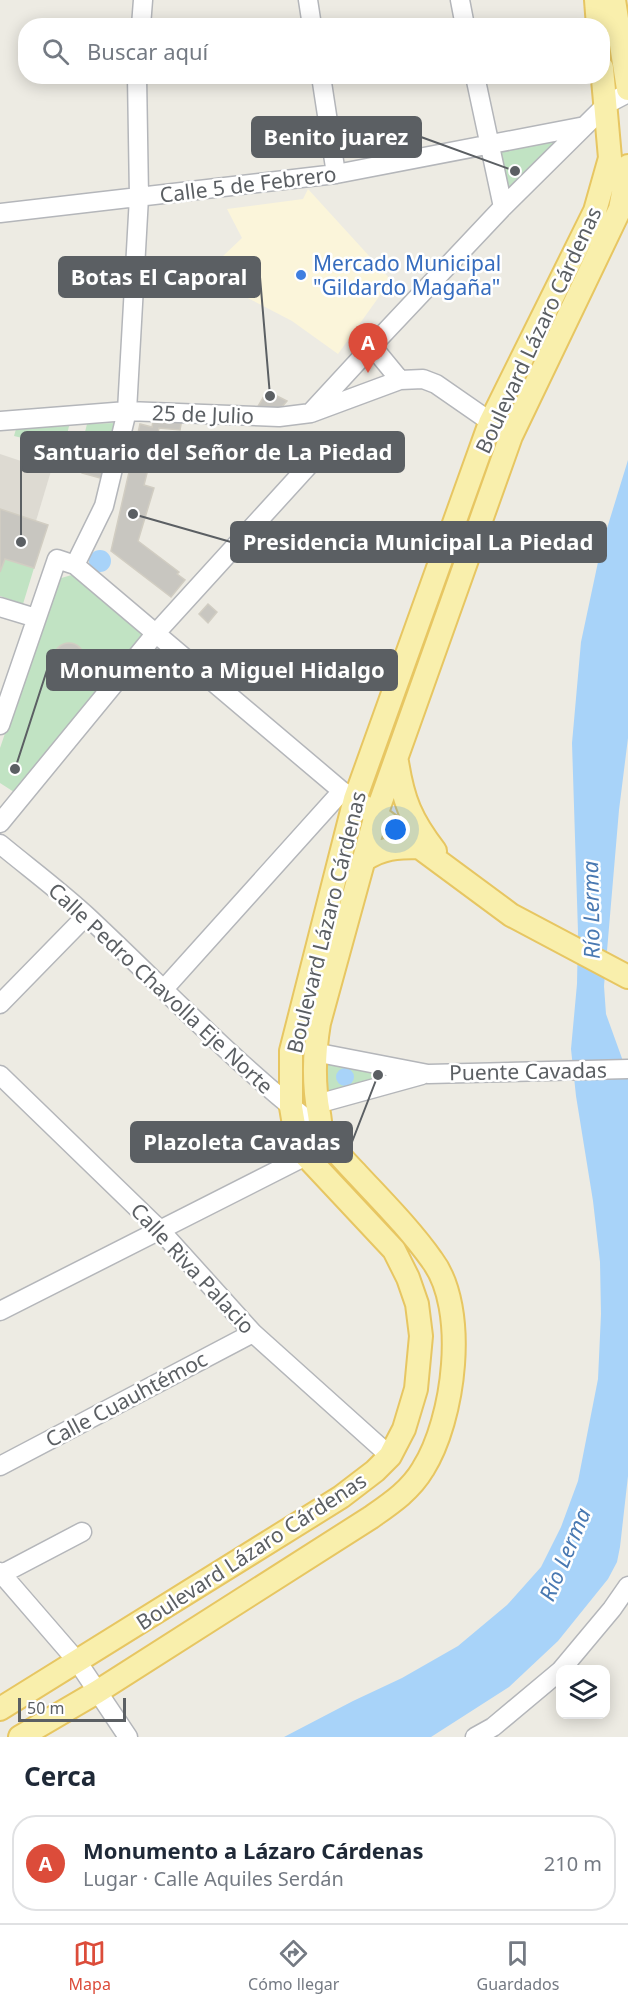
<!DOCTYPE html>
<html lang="es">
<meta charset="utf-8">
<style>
body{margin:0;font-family:"Noto Sans",sans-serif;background:#f2f2f3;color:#1f2937}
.controls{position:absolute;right:18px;bottom:18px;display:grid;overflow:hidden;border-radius:12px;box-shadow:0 3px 15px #0003}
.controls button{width:54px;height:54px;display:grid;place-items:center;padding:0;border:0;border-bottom:2px solid #e0e1e3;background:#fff;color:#1f2937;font:30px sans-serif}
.scale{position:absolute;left:18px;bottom:15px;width:108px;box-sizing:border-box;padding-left:6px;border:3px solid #5b5f63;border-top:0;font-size:16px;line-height:21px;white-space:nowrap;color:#5b5f63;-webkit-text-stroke:4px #fff;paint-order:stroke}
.you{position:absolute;left:396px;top:830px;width:21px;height:21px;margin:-15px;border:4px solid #fff;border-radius:50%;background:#1a73e8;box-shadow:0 0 0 9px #1a73e833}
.badge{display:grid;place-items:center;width:39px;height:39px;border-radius:50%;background:#dc4c3a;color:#fff;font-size:20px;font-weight:700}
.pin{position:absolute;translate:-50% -50px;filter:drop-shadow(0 2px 3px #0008)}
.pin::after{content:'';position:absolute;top:32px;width:21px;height:18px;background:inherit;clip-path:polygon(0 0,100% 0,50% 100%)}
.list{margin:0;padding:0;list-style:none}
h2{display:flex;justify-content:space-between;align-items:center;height:78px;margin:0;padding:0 24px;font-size:26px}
h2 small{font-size:20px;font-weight:400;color:#747a83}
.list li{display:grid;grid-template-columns:39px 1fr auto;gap:18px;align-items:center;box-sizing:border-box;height:96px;margin:0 12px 12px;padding:0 12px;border:2px solid #e0e1e3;border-radius:24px}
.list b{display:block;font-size:22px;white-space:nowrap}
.list p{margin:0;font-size:20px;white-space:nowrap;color:#747a83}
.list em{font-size:20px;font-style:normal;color:#747a83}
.icon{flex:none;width:33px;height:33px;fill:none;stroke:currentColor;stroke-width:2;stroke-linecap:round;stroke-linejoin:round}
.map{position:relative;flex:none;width:628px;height:1737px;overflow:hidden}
.search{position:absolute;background:#fff;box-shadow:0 3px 15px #0003;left:18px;right:18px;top:18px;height:66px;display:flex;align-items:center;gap:15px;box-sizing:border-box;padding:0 21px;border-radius:24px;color:#747a83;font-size:22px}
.sheet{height:186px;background:#fff}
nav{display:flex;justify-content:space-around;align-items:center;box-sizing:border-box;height:84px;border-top:2px solid #e0e1e3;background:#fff;font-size:16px;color:#747a83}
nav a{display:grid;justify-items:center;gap:3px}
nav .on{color:#dc4c3a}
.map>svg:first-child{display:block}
.commercial{fill:#fbf5da}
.education{fill:#dddad2}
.green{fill:#c1e3c3}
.water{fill:#a8d3f9}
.building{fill:#c8c6c0;stroke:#d1cdc2;stroke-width:1.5}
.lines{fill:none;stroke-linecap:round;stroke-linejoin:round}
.minor-casing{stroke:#b4b6ba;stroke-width:21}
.major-casing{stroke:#e7c662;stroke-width:26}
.minor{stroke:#fff;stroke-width:18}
.major{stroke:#f9efac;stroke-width:22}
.shop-dot{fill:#3f7fe0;stroke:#fff;stroke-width:2}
.labels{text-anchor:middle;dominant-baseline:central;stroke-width:5;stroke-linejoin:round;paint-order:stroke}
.street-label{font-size:21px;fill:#5b5f63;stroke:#fff}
.shop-label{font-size:21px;fill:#366cbe;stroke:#fff;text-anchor:start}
.water-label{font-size:22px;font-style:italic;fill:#4979b2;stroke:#fff}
.leader{fill:none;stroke:#5b5f63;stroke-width:2}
.callout-dot{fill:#5b5f63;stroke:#fff;stroke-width:2}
.callout{fill:#5b5f63;stroke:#5b5f63;stroke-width:2}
.callout-label{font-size:22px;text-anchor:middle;font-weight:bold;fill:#fff}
</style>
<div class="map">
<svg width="628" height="1737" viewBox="0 0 628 1737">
<rect width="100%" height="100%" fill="#edebe3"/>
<path class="commercial" d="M 308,189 L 391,280 L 338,354 L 292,321 L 217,282 L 215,269 L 223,256 L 242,238 L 227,209 L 303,199 Z"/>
<path class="education" d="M 0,454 L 51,471 L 36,521 L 0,509 Z"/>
<path class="green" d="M 571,134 L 503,195 L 495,147 Z
M 114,423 L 105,458 L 80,452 L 87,424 Z
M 69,426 L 64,448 L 14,436 L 16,429 Z
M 5,559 L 34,568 L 23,604 L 0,596 L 0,572 Z
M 75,574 L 150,633 L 14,792 L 0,783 L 0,748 L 58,579 Z
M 321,1063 L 446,1072 L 328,1108 Z"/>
<path class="water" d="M 628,460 L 628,738 L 619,810 L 604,986 L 606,1014 L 628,1075 L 628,1476 L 620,1547 L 617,1562 L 608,1579 L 558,1641 L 509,1687 L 431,1737 L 284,1737 L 353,1701 L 402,1678 L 458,1646 L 507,1605 L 541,1567 L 561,1527 L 578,1481 L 598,1379 L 601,1314 L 600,1262 L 593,1201 L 576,1096 L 571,1049 L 577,984 L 578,932 L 572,743 L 581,642 L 601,548 Z
M89 561a11 11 0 1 1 22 0a11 11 0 1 1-22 0Z
M336 1077a9 9 0 1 1 18 0a9 9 0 1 1-18 0Z"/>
<path class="building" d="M 267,391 L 287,401 L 280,409 L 257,408 Z
M 154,416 L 182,419 L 180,430 L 159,428 L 156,441 L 174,445 L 168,470 L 149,465 L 144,485 L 154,488 L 138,541 L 179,572 L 177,574 L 185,580 L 171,597 L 111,551 L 140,424 L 152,427 Z
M 86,459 L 108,465 L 104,479 L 82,473 Z
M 0,509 L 48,525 L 34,568 L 5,559 L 0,572 Z
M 208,604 L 217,612 L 208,623 L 199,614 Z
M54 658a15 15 0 1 1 30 0a15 15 0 1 1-30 0Z"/>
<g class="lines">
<defs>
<path id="minor" d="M 308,0 L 312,26
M 460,0 L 465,26
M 141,26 L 143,0
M 321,76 L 336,174
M 475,76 L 503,207
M 0,213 L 336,174 L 585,126
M 372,346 L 400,380
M 312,411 L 372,346 L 503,207 L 607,104 L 628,93
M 0,421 L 127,411 L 279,417 L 311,413 L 400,380 L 423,379 L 436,384 L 511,436
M 75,565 L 104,506 L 127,411 L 139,197 L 137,76
M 0,607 L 36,618
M 0,725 L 57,559 L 75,565 L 342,791 L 355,799
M 0,823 L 156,633 L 330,442
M 0,844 C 29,868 60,891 88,917 C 165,989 238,1067 322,1131
M 163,990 L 342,791
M 0,1004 L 86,916
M 314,1052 L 428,1074 L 628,1069
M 0,1075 L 160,1230 L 253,1333 L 390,1456
M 317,1104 L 422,1075
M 0,1311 L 306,1156 L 332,1146
M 0,1466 L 253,1333
M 0,1572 L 77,1661 L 128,1737
M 2,1574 L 82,1532
M 561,1670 L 612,1609 L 628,1586
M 475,1737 L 493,1727 L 560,1671"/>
<path id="major" d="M 596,0 L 598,26
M 614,0 L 628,89
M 397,762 C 403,800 411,820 435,851
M 365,807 L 511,915 L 628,977
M 364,860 C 382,848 397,847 419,847
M 0,1709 L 341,1497 L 375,1471 L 390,1456 L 404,1429 L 416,1389 L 421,1336 L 417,1304 L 408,1278 L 394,1250 L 306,1156 L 296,1137 L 291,1107 L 291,1051 L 355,799 L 490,423 L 595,211 L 610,158 L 602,68
M 20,1737 L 97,1692 L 370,1518 C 390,1504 410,1491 423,1469 C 454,1420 469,1309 432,1260 C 410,1229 383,1202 357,1174 C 345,1161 330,1147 322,1131 C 320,1126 320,1119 319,1114 C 313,1083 314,1053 319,1023 L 376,815 L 511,436 L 620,209 L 628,166"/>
</defs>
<use href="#minor" class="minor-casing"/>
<use href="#major" class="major-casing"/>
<use href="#minor" class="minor"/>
<use href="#major" class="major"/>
</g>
<circle class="shop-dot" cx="301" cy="275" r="6"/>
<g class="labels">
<g class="street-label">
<text transform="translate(248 184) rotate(-7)">Calle 5 de Febrero</text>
<text transform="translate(538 330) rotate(-65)">Boulevard Lázaro Cárdenas</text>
<text transform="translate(203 414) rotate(2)">25 de Julio</text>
<text transform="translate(326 922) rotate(-76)">Boulevard Lázaro Cárdenas</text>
<text transform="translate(161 988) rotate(43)">Calle Pedro Chavolla Eje Norte</text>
<text transform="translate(528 1071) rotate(-1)">Puente Cavadas</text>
<text transform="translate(193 1268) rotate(47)">Calle Riva Palacio</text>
<text transform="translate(126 1399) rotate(-28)">Calle Cuauhtémoc</text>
<text transform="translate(251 1551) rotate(-33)">Boulevard Lázaro Cárdenas</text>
</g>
<g class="shop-label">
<text x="313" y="263">Mercado Municipal<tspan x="313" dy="24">"Gildardo Magaña"</tspan></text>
</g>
<g class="water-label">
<text transform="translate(590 910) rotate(-91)">Río Lerma</text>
<text transform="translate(564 1554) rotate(-67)">Río Lerma</text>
</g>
</g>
<path class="leader" d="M515 171L421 137M270 396L260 277M21 542L21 452M133 514L231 542M15 769L47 670M378 1075L352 1142"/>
<g class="callout-dot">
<circle cx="515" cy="171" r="6"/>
<circle cx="270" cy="396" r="6"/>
<circle cx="21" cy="542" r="6"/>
<circle cx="133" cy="514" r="6"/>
<circle cx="15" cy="769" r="6"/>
<circle cx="378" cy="1075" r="6"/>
</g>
<g class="callout">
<rect x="252" y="117" width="169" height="40" rx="6"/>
<rect x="59" y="257" width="201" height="40" rx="6"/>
<rect x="21" y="432" width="383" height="40" rx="6"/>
<rect x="231" y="522" width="375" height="40" rx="6"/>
<rect x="47" y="650" width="350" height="40" rx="6"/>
<rect x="131" y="1122" width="221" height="40" rx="6"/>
</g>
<g class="callout-label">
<text x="336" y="145">Benito juarez</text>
<text x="159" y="285">Botas El Caporal</text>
<text x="213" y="460">Santuario del Señor de La Piedad</text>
<text x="418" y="550">Presidencia Municipal La Piedad</text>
<text x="222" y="678">Monumento a Miguel Hidalgo</text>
<text x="242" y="1150">Plazoleta Cavadas</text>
</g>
</svg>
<div class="controls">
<button><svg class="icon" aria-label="layers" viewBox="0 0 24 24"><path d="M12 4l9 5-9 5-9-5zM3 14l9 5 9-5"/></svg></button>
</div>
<div class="scale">50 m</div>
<div class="you"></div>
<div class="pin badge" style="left:368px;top:373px">A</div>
<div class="search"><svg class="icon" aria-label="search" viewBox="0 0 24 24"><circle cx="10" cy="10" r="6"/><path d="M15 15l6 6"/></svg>Buscar aquí</div>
</div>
<section class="sheet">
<h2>Cerca<small></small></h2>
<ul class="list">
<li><span class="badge">A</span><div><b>Monumento a Lázaro Cárdenas</b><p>Lugar · Calle Aquiles Serdán</p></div><em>210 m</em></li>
</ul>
</section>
<nav>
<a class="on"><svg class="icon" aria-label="map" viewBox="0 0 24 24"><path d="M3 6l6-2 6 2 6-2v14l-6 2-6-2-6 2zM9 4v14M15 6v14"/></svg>Mapa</a>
<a><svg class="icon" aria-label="directions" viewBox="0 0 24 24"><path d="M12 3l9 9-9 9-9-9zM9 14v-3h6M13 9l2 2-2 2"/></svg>Cómo llegar</a>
<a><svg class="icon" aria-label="saved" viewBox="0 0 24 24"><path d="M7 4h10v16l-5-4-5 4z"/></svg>Guardados</a>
</nav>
